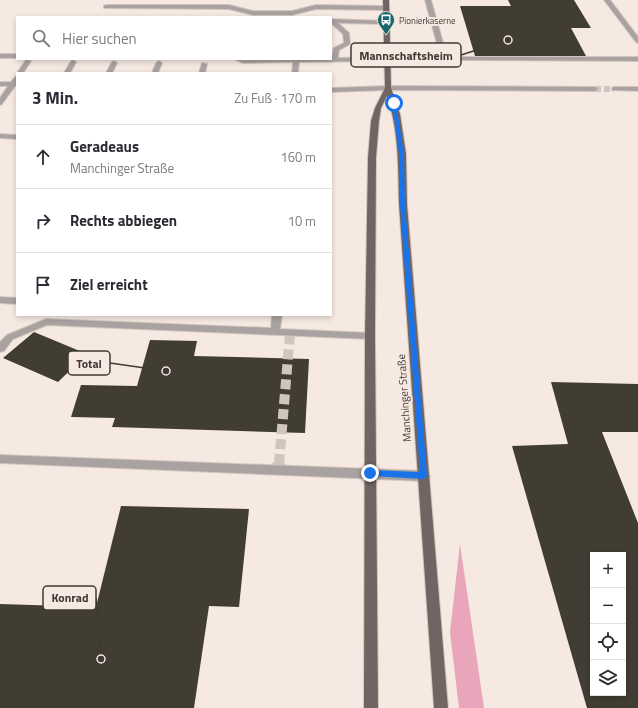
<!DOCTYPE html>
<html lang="de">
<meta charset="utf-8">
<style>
body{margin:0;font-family:"Titillium Web",sans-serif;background:#f7f7f7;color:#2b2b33}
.controls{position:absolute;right:12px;bottom:12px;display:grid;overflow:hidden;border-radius:0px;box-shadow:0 2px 6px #0003}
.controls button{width:36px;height:36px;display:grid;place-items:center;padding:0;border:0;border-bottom:1px solid #e1e1e2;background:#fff;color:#2b2b33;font:20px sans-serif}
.stop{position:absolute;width:12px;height:12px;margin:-9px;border:3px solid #1a73e8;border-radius:50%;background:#fff}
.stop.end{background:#1a73e8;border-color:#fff;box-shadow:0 1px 4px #0008}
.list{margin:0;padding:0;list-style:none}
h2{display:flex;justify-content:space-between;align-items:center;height:52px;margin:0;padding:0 16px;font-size:17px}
h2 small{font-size:13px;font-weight:400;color:#7c7c81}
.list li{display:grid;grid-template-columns:26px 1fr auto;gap:12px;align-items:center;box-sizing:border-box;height:64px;padding:0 16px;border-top:1px solid #e1e1e2}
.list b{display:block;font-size:15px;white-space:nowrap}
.list p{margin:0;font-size:13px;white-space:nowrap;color:#7c7c81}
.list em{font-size:13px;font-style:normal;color:#7c7c81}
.icon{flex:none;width:22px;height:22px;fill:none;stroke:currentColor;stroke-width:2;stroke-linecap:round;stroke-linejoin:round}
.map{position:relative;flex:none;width:638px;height:708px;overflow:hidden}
.search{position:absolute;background:#fff;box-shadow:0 2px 6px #0003;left:16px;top:16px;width:316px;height:44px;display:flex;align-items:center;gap:10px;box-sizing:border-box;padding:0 14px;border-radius:0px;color:#7c7c81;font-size:15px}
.panel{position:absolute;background:#fff;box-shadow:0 2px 6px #0003;left:16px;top:72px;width:316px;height:244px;border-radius:0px}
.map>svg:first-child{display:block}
.green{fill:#e9a5b9}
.building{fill:#413d32;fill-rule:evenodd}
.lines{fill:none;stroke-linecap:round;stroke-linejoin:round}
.minor-tunnel-far2{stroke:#d1c6bf;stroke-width:6;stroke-dasharray:6 3;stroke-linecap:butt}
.minor-tunnel-far1{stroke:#d1c6bf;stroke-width:10;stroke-dasharray:10 5;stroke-linecap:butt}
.minor-tunnel{stroke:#d1c6bf;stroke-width:13;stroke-dasharray:13 6;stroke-linecap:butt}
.minor-casing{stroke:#d1c6bf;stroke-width:2}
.major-casing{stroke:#d1c6bf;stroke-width:2}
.minor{fill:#a9a2a1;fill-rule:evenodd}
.major{fill:#716563;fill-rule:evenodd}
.route{fill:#1a73e8}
.labels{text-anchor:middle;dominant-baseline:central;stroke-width:4;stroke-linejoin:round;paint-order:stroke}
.far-poi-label{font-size:9px;fill:#3f3a36;stroke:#f6e9e1;text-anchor:start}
.street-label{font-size:11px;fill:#3f3a36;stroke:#f6e9e1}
.leader{fill:none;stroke:#3f3a36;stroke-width:1.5}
.callout-dot{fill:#3f3a36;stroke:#f6e9e1;stroke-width:1.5}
.callout{fill:#f6e9e1;stroke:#3f3a36;stroke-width:1.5}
.callout-label{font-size:12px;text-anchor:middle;font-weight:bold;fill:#3f3a36}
</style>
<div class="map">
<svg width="638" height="708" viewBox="0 0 638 708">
<rect width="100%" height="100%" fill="#f6e9e1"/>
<path class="green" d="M 460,544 L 484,708 L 459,708 L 450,632 Z"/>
<path class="building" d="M 508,0 L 574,0 L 591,28 L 571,28 L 586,56 L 475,56 L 460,6 L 511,6 Z
M 34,332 L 87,354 L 58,382 L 3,358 Z
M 150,340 L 197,341 L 194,356 L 309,359 L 305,433 L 112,427 L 115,418 L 71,417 L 81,385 L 137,386 Z
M 551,382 L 638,384 L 638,432 L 602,432 L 638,523 L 638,708 L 587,708 L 512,446 L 568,444 ZM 593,555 L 623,555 L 623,693 L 593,693 Z
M 121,506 L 249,509 L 239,607 L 209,606 L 194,708 L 0,708 L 0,604 L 96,607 Z"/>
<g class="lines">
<path class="minor-tunnel-far2" d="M 595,89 L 614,89"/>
<path class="minor-tunnel-far1" d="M 279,464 L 290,333"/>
<path class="minor-tunnel" d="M 278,471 L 279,463"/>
<defs>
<path id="minor" d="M 425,0 L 431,0 L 445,50 L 460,57 L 638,57 L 638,61 L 458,60 L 448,57 L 439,51 Z
M 604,0 L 610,0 L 638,37 L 638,43 L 636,42 Z
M 106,5 L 229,5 L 253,11 L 292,11 L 316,5 L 385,6 L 388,8 L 385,10 L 316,9 L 292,15 L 253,15 L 229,9 L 104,8 L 104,6 Z
M 331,19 L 387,21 L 387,23 L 385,24 L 338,23 L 349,33 L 350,44 L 339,50 L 338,58 L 388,57 L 391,59 L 388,61 L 299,62 L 298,73 L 292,73 L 293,62 L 243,63 L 234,59 L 331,59 L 334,48 L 344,43 L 343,34 L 331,23 Z
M 0,54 L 17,54 L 17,58 L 0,58 Z
M 26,60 L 31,61 L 23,73 L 17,73 Z
M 73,60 L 76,62 L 70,73 L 64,73 L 71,61 Z
M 114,61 L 117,63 L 112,73 L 106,73 L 112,62 Z
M 159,61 L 162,63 L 158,73 L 152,73 L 156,63 Z
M 202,63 L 207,64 L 205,73 L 199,73 Z
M 17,76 L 17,86 L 15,86 L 2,104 L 0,105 L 0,98 L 8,86 L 0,86 L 0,82 L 11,82 L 15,77 Z
M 388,86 L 595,87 L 598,89 L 595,91 L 388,90 L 331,92 L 331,88 Z
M 614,87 L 638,87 L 638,91 L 612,90 L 612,88 Z
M 0,134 L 17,135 L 17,139 L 0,138 Z
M 0,297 L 17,298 L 17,304 L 0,303 Z
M 272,315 L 282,315 L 280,329 L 370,333 L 375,336 L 370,339 L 47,325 L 13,339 L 4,351 L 0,352 L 0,342 L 7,335 L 46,319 L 271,328 Z
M 0,455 L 424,471 L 428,473 L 430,476 L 428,479 L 424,481 L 0,463 Z"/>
<path id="major" d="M 383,0 L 389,0 L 391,88 L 400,114 L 406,154 L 407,204 L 448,708 L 434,708 L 399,204 C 398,167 399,131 387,96 L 381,108 L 379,121 L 376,158 L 375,336 L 378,708 L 364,708 L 365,336 L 368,158 L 371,121 L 375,108 L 385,88 Z"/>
</defs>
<use href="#minor" class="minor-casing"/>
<use href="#major" class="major-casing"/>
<use href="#minor" class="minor"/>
<use href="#major" class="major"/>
</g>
<path class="route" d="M 394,102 L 396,103 L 404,154 L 405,204 L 427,476 L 424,479 L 370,476 L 367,473 L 370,470 L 420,472 L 400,204 L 399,154 L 392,103 Z"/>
<defs>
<symbol id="bus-pin" viewBox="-11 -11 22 30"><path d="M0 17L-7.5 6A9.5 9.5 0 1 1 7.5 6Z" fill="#19676c" stroke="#f6e9e1"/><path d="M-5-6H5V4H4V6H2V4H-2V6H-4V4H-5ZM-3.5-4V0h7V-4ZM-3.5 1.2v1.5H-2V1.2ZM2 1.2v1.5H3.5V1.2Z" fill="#fff"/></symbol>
</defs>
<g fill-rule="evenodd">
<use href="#bus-pin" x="376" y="10" width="20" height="27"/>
</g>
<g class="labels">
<g class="far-poi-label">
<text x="399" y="20">Pionierkaserne</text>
</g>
<g class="street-label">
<text transform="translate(404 398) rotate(-94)">Manchinger Straße</text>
</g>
</g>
<path class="leader" d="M508 40L461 55M166 371L110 363M101 659L96 598"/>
<g class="callout-dot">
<circle cx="508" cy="40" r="4"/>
<circle cx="166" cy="371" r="4"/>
<circle cx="101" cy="659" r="4"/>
</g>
<g class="callout">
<rect x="351" y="43" width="110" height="24" rx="4"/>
<rect x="68" y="351" width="42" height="24" rx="4"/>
<rect x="43" y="586" width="53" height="24" rx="4"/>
</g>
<g class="callout-label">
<text x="406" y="60">Mannschaftsheim</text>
<text x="89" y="368">Total</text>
<text x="70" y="602">Konrad</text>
</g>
</svg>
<div class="controls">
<button>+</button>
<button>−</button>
<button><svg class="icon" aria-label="locate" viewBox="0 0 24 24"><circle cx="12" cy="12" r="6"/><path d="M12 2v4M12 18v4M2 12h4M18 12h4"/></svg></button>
<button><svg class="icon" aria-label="layers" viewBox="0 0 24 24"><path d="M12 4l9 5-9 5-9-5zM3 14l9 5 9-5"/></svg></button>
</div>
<div class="stop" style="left:394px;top:103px"></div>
<div class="stop end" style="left:370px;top:473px"></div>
<div class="search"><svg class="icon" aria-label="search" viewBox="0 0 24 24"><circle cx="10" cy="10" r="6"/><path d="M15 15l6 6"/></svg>Hier suchen</div>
<section class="panel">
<h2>3 Min.<small>Zu Fuß · 170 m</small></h2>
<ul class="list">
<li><svg class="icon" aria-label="ahead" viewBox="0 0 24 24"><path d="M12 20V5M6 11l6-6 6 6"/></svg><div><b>Geradeaus</b><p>Manchinger Straße</p></div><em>160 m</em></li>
<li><svg class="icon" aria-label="right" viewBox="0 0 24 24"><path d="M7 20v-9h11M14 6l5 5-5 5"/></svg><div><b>Rechts abbiegen</b></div><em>10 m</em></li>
<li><svg class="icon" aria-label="arrive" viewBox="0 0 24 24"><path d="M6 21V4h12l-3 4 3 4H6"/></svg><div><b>Ziel erreicht</b></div></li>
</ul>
</section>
</div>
